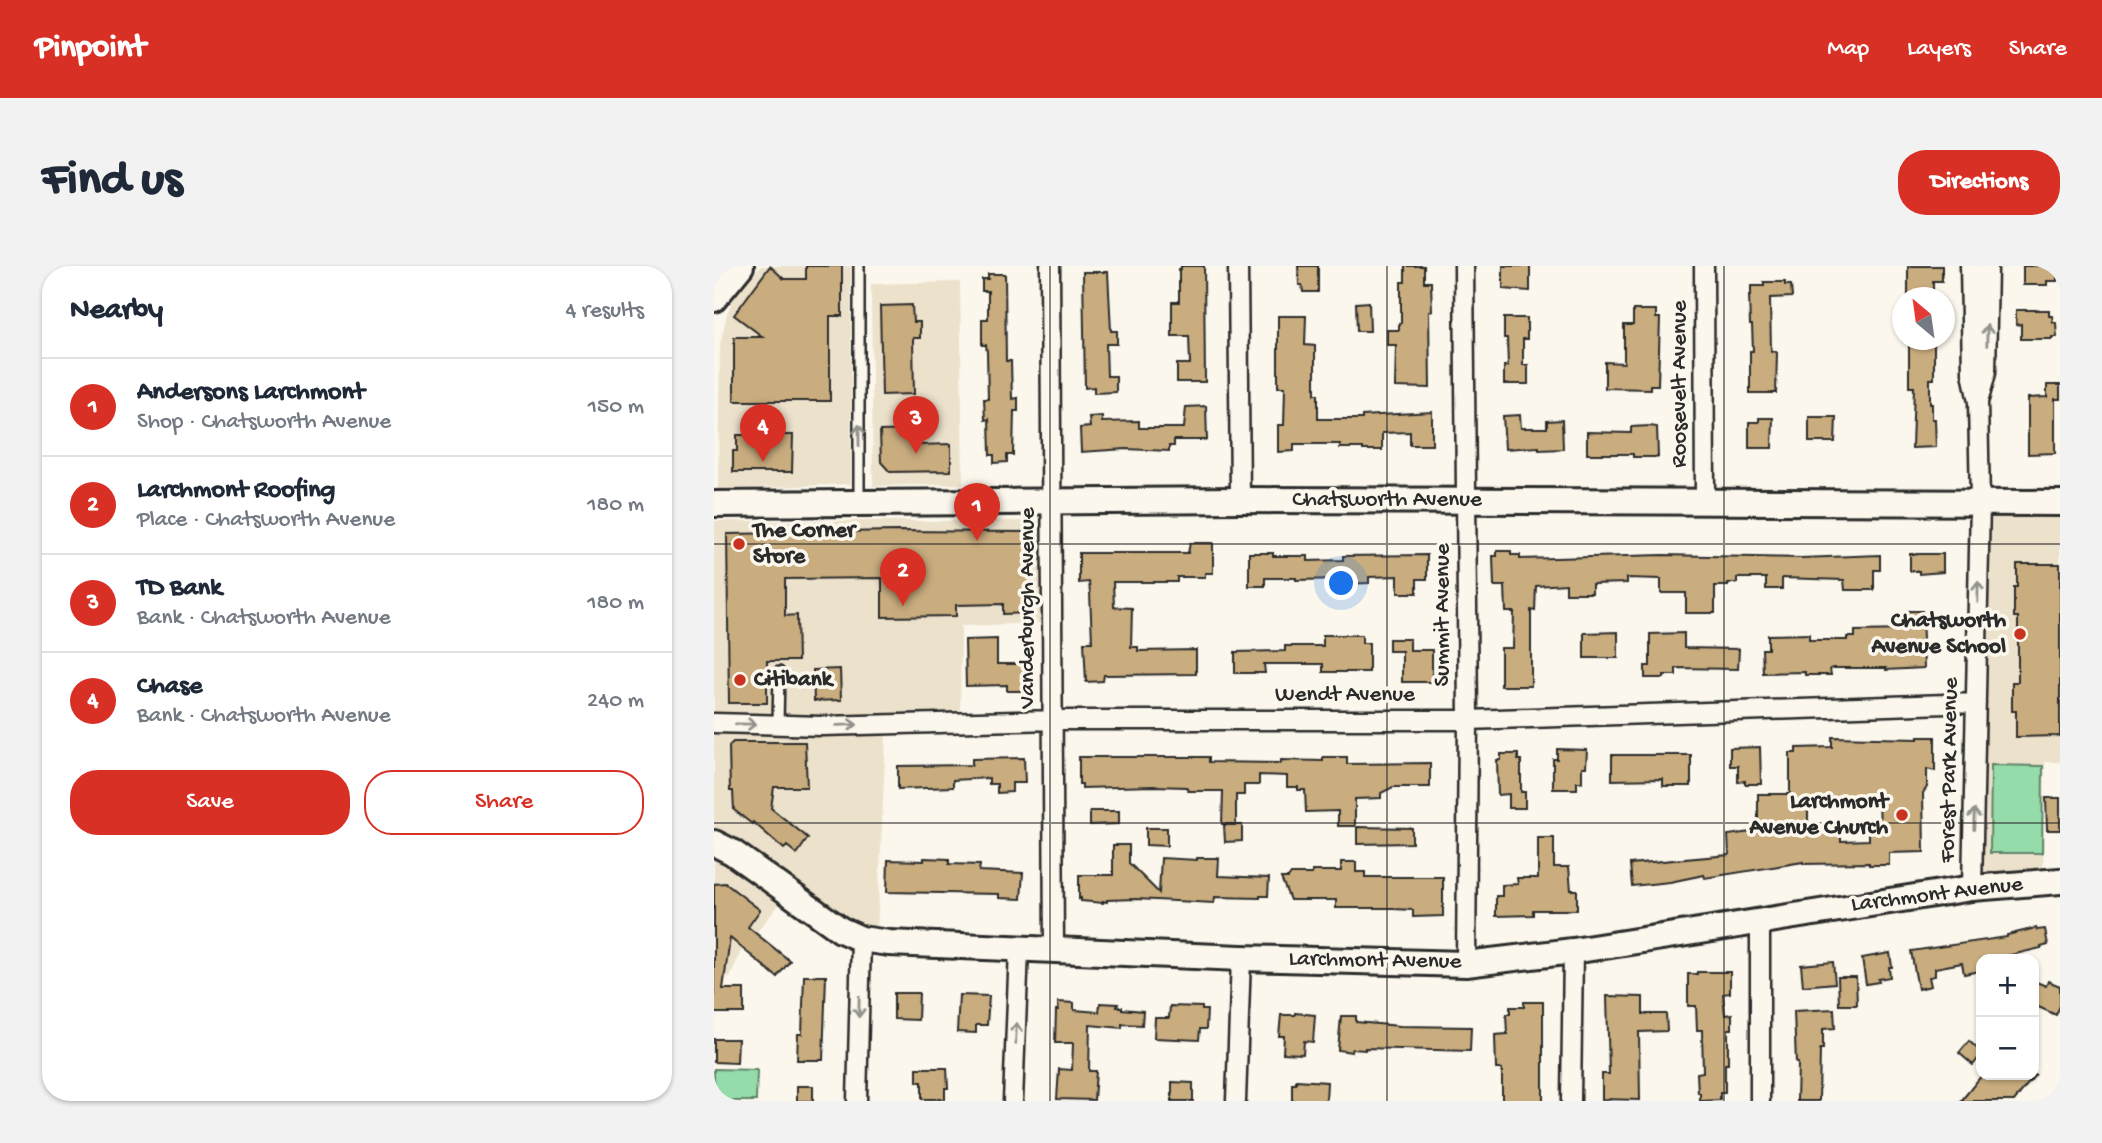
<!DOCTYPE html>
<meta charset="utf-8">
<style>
body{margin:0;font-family:"Gochi Hand",sans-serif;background:#f2f2f3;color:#1f2937}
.controls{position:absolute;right:21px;bottom:21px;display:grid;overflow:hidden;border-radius:14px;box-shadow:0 2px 5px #0004}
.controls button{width:63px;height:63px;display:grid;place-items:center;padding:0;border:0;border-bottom:2px solid #e0e1e3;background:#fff;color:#1f2937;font:35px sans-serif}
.compass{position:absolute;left:1178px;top:21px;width:63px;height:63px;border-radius:50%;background:#fff;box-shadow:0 2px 5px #0004;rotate:331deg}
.you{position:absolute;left:628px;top:318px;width:24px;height:24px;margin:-18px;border:5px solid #fff;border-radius:50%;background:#1a73e8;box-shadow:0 0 0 10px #1a73e833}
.badge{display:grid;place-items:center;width:46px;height:46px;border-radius:50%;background:#d93025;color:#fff;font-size:23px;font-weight:700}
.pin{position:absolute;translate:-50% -58px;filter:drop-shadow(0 2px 4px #0008)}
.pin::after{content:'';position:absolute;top:37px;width:24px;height:21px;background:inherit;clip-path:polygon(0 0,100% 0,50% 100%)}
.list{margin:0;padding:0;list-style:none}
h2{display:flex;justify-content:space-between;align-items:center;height:91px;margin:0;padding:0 28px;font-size:30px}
h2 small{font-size:23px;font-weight:400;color:#747a83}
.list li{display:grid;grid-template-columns:46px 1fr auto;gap:21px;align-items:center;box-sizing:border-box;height:98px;padding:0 28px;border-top:2px solid #e0e1e3}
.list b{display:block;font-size:26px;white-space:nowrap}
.list p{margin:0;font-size:23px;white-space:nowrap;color:#747a83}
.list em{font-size:23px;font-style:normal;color:#747a83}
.actions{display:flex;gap:14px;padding:21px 28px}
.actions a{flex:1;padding:16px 0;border:2px solid #d93025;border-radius:28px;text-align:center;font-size:24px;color:#d93025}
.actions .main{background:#d93025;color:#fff}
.map{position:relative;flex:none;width:1346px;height:835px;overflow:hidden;border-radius:28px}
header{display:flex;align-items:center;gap:42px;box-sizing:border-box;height:98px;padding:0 35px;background:#d93025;color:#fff}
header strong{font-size:33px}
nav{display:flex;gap:38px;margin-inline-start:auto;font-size:24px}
.intro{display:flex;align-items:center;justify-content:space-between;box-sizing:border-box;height:168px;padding:0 42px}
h1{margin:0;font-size:49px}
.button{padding:18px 32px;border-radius:28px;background:#d93025;color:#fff;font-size:24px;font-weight:700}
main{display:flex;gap:42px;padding:0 42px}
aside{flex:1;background:#fff;border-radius:28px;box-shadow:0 2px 5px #0004}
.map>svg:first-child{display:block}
.built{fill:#ece1cb}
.green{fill:#95dcaa;stroke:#60846a;stroke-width:2}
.building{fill:#c9ad7f;stroke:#2b2b2b;stroke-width:2;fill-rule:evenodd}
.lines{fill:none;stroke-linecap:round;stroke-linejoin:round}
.lane-casing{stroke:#2b2b2b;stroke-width:14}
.street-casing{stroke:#2b2b2b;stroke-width:23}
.secondary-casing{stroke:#2b2b2b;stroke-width:30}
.lane{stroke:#fbf7ec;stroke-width:9}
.street{stroke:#fbf7ec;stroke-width:18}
.secondary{stroke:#fbf7ec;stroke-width:24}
.oneway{stroke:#93918c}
.grid{fill:none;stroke:#2b2b2b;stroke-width:2;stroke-opacity:0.55}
.poi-dot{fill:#c8321e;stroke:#fbf7ec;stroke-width:2.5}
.labels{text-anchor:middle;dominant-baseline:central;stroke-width:7;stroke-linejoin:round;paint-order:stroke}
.street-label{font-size:23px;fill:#2b2b2b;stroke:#fbf7ec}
.poi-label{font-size:23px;font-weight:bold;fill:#2b2b2b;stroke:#fbf7ec;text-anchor:start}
</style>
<header>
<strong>Pinpoint</strong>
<nav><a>Map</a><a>Layers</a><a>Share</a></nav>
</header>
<div class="intro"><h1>Find us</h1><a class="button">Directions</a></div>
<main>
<aside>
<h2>Nearby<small>4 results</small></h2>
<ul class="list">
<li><span class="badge">1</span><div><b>Andersons Larchmont</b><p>Shop · Chatsworth Avenue</p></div><em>150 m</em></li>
<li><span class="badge">2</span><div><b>Larchmont Roofing</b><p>Place · Chatsworth Avenue</p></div><em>180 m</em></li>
<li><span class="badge">3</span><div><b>TD Bank</b><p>Bank · Chatsworth Avenue</p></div><em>180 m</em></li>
<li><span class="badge">4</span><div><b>Chase</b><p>Bank · Chatsworth Avenue</p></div><em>240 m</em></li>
</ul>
<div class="actions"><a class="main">Save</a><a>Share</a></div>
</aside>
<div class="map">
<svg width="1346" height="835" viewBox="0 0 1346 835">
<rect width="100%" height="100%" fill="#fbf7ec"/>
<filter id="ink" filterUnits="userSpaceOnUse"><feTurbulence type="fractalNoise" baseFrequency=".0143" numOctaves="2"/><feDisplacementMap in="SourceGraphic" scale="14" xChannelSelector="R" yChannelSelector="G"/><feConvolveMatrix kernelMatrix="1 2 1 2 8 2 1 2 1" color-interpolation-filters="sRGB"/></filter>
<g filter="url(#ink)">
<path class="built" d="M 47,0 L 137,0 L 137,218 L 4,223 L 6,79 L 13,47 L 22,28 Z
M 246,16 L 249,218 L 159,220 L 157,18 Z
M 1270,240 L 1346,240 L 1346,496 L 1331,496 L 1329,612 L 1260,619 Z
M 0,255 L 329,255 L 329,357 L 247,360 L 246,464 L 172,469 L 162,689 L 67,636 L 26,687 L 16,712 L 0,711 Z"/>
<path class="green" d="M 1277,499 L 1329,500 L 1328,587 L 1276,587 Z
M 0,803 L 43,804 L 42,835 L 0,835 Z"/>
<path class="building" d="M 56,0 L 70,13 L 92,13 L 92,0 L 128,0 L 128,50 L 116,50 L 116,135 L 20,135 L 20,71 L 49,71 L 20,49 Z
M 467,0 L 490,0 L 491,116 L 463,116 L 463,98 L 476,98 L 475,70 L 458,70 L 458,36 L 465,36 L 465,3 L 467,3 Z
M 584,0 L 604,0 L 604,26 L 589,26 L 588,19 L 585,19 Z
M 691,0 L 710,0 L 710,16 L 717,16 L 718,45 L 715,45 L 716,122 L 681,121 L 682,79 L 673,79 L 673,64 L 685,64 L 685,57 L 687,57 L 687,16 L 691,16 Z
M 789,0 L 816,0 L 816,25 L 789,23 Z
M 1194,0 L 1228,0 L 1228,15 L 1219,15 L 1219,32 L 1194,32 Z
M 1309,0 L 1343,0 L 1343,15 L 1333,15 L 1333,19 L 1309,19 Z
M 369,6 L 394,6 L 397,65 L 403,65 L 403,78 L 392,78 L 393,110 L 402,110 L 402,126 L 380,127 L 380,121 L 371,122 Z
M 274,8 L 291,8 L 292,95 L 297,95 L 298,133 L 304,132 L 304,145 L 300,145 L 299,189 L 293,189 L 293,196 L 280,197 L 280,189 L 276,189 L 275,153 L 271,154 L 270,133 L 274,133 L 273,86 L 272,79 L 268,79 L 268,53 L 274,53 L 274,25 L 268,25 L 268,13 L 274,13 Z
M 1050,16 L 1071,16 L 1071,19 L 1077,19 L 1078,31 L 1056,32 L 1057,85 L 1063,86 L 1062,127 L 1036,127 L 1036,85 L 1039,85 L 1038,59 L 1036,59 L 1035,29 L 1037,29 L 1037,20 L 1050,20 Z
M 655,36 L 656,65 L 643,65 L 642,37 Z
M 198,39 L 199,56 L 206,56 L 206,72 L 199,72 L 200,128 L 168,129 L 166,40 Z
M 919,44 L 942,44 L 942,52 L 946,52 L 944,119 L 936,119 L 936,123 L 891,122 L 891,96 L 910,97 L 910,59 L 919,59 Z
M 1302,44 L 1335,44 L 1335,50 L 1338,50 L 1339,56 L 1342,57 L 1343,71 L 1338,71 L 1338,73 L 1307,73 L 1307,58 L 1302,59 Z
M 564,50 L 592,50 L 591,79 L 601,80 L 601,128 L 604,128 L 604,153 L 648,153 L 648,150 L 718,146 L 718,179 L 696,179 L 696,166 L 668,167 L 668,184 L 649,184 L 649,182 L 626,182 L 626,178 L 580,178 L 580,185 L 564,186 L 564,159 L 570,159 L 571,121 L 564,121 Z
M 790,52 L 813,52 L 813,73 L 809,73 L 809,99 L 814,99 L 814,118 L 790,118 L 790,100 L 794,100 L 793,72 L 790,72 Z
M 1195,74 L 1220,74 L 1220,113 L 1216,113 L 1216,138 L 1218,138 L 1218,153 L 1221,153 L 1222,181 L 1198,182 L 1200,121 L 1195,121 Z
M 1333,119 L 1346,119 L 1346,133 L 1341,133 L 1341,187 L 1314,188 L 1314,132 L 1333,131 Z
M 492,140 L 493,174 L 460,174 L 460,180 L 455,180 L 455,185 L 412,183 L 367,186 L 366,162 L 376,161 L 375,151 L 388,150 L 388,156 L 425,155 L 425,162 L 470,162 L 472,141 Z
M 806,149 L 807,162 L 833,162 L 833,155 L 848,154 L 849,183 L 825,184 L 825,181 L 791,183 L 789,150 Z
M 1095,151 L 1122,151 L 1121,176 L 1095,176 Z
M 1045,152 L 1059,152 L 1058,182 L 1035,182 L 1035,156 L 1045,156 Z
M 936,160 L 943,161 L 944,191 L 919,191 L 919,188 L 873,188 L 873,166 L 917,167 L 917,161 Z
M 203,164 L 203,179 L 237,178 L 237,205 L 176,206 L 167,196 L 166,165 Z
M 23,169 L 79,169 L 78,206 L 19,206 L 19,185 L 23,185 Z
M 182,265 L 317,266 L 318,347 L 289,348 L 289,338 L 242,339 L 242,350 L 168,351 L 168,312 L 71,313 L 71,350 L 83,349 L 84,395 L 53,395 L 53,437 L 15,437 L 13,268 Z
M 476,277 L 499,277 L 499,307 L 491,307 L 491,311 L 463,311 L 463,316 L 399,316 L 400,341 L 418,342 L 417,381 L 424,381 L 424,385 L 482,384 L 482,408 L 390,409 L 389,415 L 372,416 L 370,376 L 378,376 L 376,327 L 375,316 L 365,317 L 365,287 L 474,287 Z
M 783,285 L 797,285 L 797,289 L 806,289 L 806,293 L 949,289 L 1087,292 L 1166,289 L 1166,304 L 1160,304 L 1160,324 L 1131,324 L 1130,314 L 1068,312 L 1068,323 L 1052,323 L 1052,312 L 1023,312 L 1023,317 L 1014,317 L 1014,320 L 1001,320 L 1001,347 L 972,347 L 972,327 L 947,327 L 947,313 L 913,312 L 913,317 L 878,318 L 878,327 L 852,327 L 852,318 L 822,320 L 821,345 L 817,344 L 817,420 L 787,420 L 787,382 L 799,382 L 800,346 L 792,346 L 791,320 L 780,320 L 779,290 L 783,290 Z
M 535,287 L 559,287 L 559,290 L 594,290 L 594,295 L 629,294 L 629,290 L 713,289 L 713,313 L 703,313 L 703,327 L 684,327 L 684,310 L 655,311 L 655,317 L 629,318 L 629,313 L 582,314 L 582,312 L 551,312 L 551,320 L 535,320 Z
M 1196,288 L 1229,288 L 1229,306 L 1205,308 L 1205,305 L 1196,305 Z
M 1303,298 L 1346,298 L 1346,470 L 1302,471 L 1302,445 L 1298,445 L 1298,416 L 1304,416 L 1304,351 L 1300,351 L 1300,321 L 1303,321 Z
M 1194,345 L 1208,345 L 1210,402 L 1172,404 L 1172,402 L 1119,402 L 1116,403 L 1117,409 L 1091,409 L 1091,406 L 1049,407 L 1048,383 L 1054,383 L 1054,369 L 1095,368 L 1095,374 L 1133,374 L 1133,371 L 1141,371 L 1141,365 L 1194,364 Z
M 904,366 L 904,392 L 870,392 L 870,367 Z
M 970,367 L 970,382 L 1025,383 L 1024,403 L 962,402 L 962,409 L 950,409 L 950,412 L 931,412 L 931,400 L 936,400 L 936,368 Z
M 609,369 L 648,369 L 648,377 L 655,377 L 655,406 L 609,406 L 609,398 L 550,398 L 551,407 L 521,407 L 521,386 L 571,385 L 571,380 L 609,380 Z
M 283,373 L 283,398 L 310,398 L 311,425 L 293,425 L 293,419 L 252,420 L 251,374 Z
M 675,373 L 696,373 L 696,384 L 718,384 L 718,416 L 688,416 L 688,385 L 675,385 Z
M 126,403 L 127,434 L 100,435 L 99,404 Z
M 1118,471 L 1204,473 L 1204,471 L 1221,471 L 1221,505 L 1213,503 L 1213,521 L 1209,527 L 1210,586 L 1175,587 L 1175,599 L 1155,599 L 1155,597 L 1089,598 L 1089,596 L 991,612 L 990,609 L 956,616 L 918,620 L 916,598 L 1015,589 L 1014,569 L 1044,565 L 1044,528 L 1076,528 L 1076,487 L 1082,487 L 1082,482 L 1118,481 ZM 1165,531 L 1166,565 L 1155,566 L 1155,574 L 1127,575 L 1127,561 L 1094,562 L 1094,537 L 1115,537 L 1115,532 Z
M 19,476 L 91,476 L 93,521 L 60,521 L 57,542 L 94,572 L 83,588 L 73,580 L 70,583 L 39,556 L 38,558 L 20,544 L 19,525 L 16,525 L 15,480 Z
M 1046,481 L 1047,518 L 1031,518 L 1031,515 L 1024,516 L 1024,500 L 1016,500 L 1016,482 Z
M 843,483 L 873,484 L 872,501 L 868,501 L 868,516 L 863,516 L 863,523 L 839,523 L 839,493 L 843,493 Z
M 787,488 L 804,488 L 804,494 L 807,494 L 807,526 L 811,526 L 811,542 L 795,542 L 795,528 L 784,529 L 783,494 L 787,494 Z
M 898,489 L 977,489 L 977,520 L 949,520 L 949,513 L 898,514 Z
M 365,491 L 495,491 L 495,496 L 567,497 L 567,494 L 609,495 L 609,491 L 633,491 L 633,498 L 716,497 L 716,521 L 679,521 L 667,527 L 667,532 L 641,533 L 641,560 L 624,560 L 624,545 L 592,546 L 591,524 L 584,524 L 584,521 L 573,521 L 573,510 L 545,509 L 545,519 L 530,519 L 530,529 L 522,529 L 522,558 L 508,558 L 509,525 L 474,525 L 472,521 L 440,520 L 368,522 L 368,518 L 365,518 Z
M 310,492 L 311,517 L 298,517 L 298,526 L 283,527 L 283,518 L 275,518 L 275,512 L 239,514 L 239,521 L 184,523 L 184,500 L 258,499 L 258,493 Z
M 1332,532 L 1346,532 L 1346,564 L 1333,564 Z
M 376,545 L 405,545 L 405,558 L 376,559 Z
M 510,559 L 528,559 L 528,575 L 511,576 Z
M 643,561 L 698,562 L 698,577 L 643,578 Z
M 432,562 L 453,562 L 453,580 L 432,579 Z
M 824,572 L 840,572 L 840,601 L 855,601 L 857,624 L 863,624 L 863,644 L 819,644 L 819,649 L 782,650 L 782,630 L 788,630 L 788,619 L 804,618 L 803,612 L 824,612 Z
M 399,579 L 415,579 L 415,597 L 445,627 L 447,592 L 483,594 L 483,592 L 505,592 L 504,610 L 555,612 L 554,630 L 546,630 L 546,632 L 501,631 L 500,637 L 422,633 L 393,634 L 393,636 L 389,635 L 389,637 L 367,635 L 367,632 L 365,633 L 365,609 L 399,609 Z
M 210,592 L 235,593 L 235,598 L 266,599 L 265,605 L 309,607 L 307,633 L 285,632 L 285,628 L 173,626 L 174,594 L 210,595 Z
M 627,596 L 642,596 L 642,606 L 651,606 L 651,611 L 729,611 L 729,650 L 699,651 L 699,644 L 680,643 L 680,642 L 622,642 L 622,634 L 576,634 L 567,612 L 574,612 L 577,608 L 598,608 L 598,605 L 627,605 Z
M 11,617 L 46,644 L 34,661 L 76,695 L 63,711 L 16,672 L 9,723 L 30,723 L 30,747 L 0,747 L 0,618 Z
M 1322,662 L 1323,664 L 1331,663 L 1334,679 L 1327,681 L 1327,682 L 1280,693 L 1267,693 L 1267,705 L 1250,708 L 1248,697 L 1221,702 L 1221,710 L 1215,711 L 1217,720 L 1204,723 L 1197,685 L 1293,671 L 1293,669 Z
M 1176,687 L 1178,701 L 1175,701 L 1176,711 L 1164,713 L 1165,716 L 1152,718 L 1148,692 Z
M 1119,696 L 1121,717 L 1089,720 L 1087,699 Z
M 983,706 L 1016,706 L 1016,727 L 1009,728 L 1011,749 L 1018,748 L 1018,763 L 1014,763 L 1014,798 L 1011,798 L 1011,827 L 1006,827 L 1006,834 L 986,835 L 986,827 L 984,827 L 983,807 L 989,806 L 988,764 L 983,764 L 982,740 L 974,740 L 974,708 L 983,708 Z
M 90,710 L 112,710 L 109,794 L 83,794 L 84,768 L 88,768 Z
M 1124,711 L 1142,711 L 1143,739 L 1125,739 Z
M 1320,715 L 1332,720 L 1334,715 L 1346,720 L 1346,740 L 1342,749 L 1320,739 Z
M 180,727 L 205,727 L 204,754 L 180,753 Z
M 245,729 L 275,730 L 273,759 L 262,759 L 262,767 L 243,766 Z
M 893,730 L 929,731 L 929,748 L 952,748 L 953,765 L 925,766 L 926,834 L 888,833 L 888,808 L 895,808 Z
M 344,736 L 360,737 L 360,744 L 385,746 L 386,737 L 404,738 L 403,741 L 408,741 L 408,743 L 429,745 L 428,759 L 408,758 L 408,762 L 376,759 L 375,805 L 382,805 L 380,834 L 343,833 L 345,803 L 358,804 L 359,777 L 341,777 L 342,744 L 344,744 Z
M 810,736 L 829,736 L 829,835 L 788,835 L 788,803 L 782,803 L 781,769 L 793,768 L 792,748 L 796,748 L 796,741 L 810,741 Z
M 456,740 L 488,741 L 488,744 L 493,744 L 492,763 L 486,763 L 485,774 L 440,772 L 441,752 L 455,752 Z
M 1120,743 L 1121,762 L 1109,763 L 1109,783 L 1106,783 L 1105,835 L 1083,835 L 1084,797 L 1082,797 L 1080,745 Z
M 581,747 L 601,749 L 599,776 L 590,775 L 589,788 L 569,787 L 570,770 L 565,770 L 567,749 L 581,749 Z
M 627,750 L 642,750 L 642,756 L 686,760 L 757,761 L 756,785 L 651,782 L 651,784 L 638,783 L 638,786 L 624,784 Z
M 0,773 L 24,773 L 23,797 L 0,796 Z
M 1255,775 L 1267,786 L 1267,789 L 1259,799 L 1245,787 Z
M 203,802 L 233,802 L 234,822 L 231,822 L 231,833 L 208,833 L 208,816 L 203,816 Z
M 1268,809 L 1321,809 L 1300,835 L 1247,835 Z
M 582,814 L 613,816 L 612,835 L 578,835 L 578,818 L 582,818 Z
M 458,816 L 479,817 L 479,835 L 458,835 Z
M 83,820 L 99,820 L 99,835 L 83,835 Z"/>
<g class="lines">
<defs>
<path id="lane" d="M 145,0 L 145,235
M 64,459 L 65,406"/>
<path id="street" d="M 336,0 L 340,684
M 524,0 L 526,234
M 750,0 L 754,454 L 752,698
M 990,0 L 991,236
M 1256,0 L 1258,107 L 1264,136 L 1266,236 L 1258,622
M 1265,133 L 1272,107 L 1274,0
M 0,457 L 108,460 L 339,454 L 754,454 L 1262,437
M 1046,654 L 1046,835
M 143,835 L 147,673
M 299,835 L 305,683
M 522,835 L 527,692
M 857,835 L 859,685"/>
<path id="secondary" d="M 0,33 L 27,0
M 0,238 L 526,234 L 1346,237
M 0,577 L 18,586 L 127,664 L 147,673 L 175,677 L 527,692 L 752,698 L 859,685 L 1258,622 L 1346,615"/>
</defs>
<use href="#lane" class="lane-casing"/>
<use href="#street" class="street-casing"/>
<use href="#secondary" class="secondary-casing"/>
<use href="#lane" class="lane"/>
<use href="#street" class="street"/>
<use href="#secondary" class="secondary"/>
</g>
<defs><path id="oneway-shaft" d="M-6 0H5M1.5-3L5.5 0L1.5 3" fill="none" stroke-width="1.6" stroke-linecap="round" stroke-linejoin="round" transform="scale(1.75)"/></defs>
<g class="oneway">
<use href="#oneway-shaft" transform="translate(1273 69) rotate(-89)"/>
<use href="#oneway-shaft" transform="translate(145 169) rotate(-90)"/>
<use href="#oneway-shaft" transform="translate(1264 326) rotate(-89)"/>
<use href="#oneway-shaft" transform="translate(32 458) rotate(1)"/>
<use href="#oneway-shaft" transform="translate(133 459) rotate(-2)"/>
<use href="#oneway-shaft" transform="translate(1260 553) rotate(-89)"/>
<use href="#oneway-shaft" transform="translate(145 741) rotate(91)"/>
<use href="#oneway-shaft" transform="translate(302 767) rotate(-88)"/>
</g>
</g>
<path class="grid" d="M 336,0 L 336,835M 673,0 L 673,835M 1010,0 L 1010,835M 0,278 L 1346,278M 0,557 L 1346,557"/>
<g class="poi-dot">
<circle cx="25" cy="278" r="7"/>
<circle cx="1306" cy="368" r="7"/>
<circle cx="26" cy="414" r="7"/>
<circle cx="1188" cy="549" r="7"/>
</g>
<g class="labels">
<g class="street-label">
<text transform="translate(966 118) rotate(-90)">Roosevelt Avenue</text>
<text x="673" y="234">Chatsworth Avenue</text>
<text transform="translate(314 342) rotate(-90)">Vanderburgh Avenue</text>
<text transform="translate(729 349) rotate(-90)">Summit Avenue</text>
<text x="631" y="429">Wendt Avenue</text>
<text transform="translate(1236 504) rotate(-89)">Forest Park Avenue</text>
<text transform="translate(1223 629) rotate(-7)">Larchmont Avenue</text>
<text transform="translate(661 695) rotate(1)">Larchmont Avenue</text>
</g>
<g class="poi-label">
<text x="39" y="265">The Corner<tspan x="39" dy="26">Store</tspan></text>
<text x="1292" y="355" text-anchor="end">Chatsworth<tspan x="1292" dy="26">Avenue School</tspan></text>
<text x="40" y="414">Citibank</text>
<text x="1174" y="536" text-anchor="end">Larchmont<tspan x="1174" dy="26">Avenue Church</tspan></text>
</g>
</g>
</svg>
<div class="controls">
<button>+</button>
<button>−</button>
</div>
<svg class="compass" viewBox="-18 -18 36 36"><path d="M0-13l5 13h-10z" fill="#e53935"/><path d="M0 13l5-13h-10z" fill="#747a83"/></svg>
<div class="you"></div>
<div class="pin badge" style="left:263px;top:275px">1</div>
<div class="pin badge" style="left:189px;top:340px">2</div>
<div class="pin badge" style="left:202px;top:188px">3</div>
<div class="pin badge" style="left:49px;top:196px">4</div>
</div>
</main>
